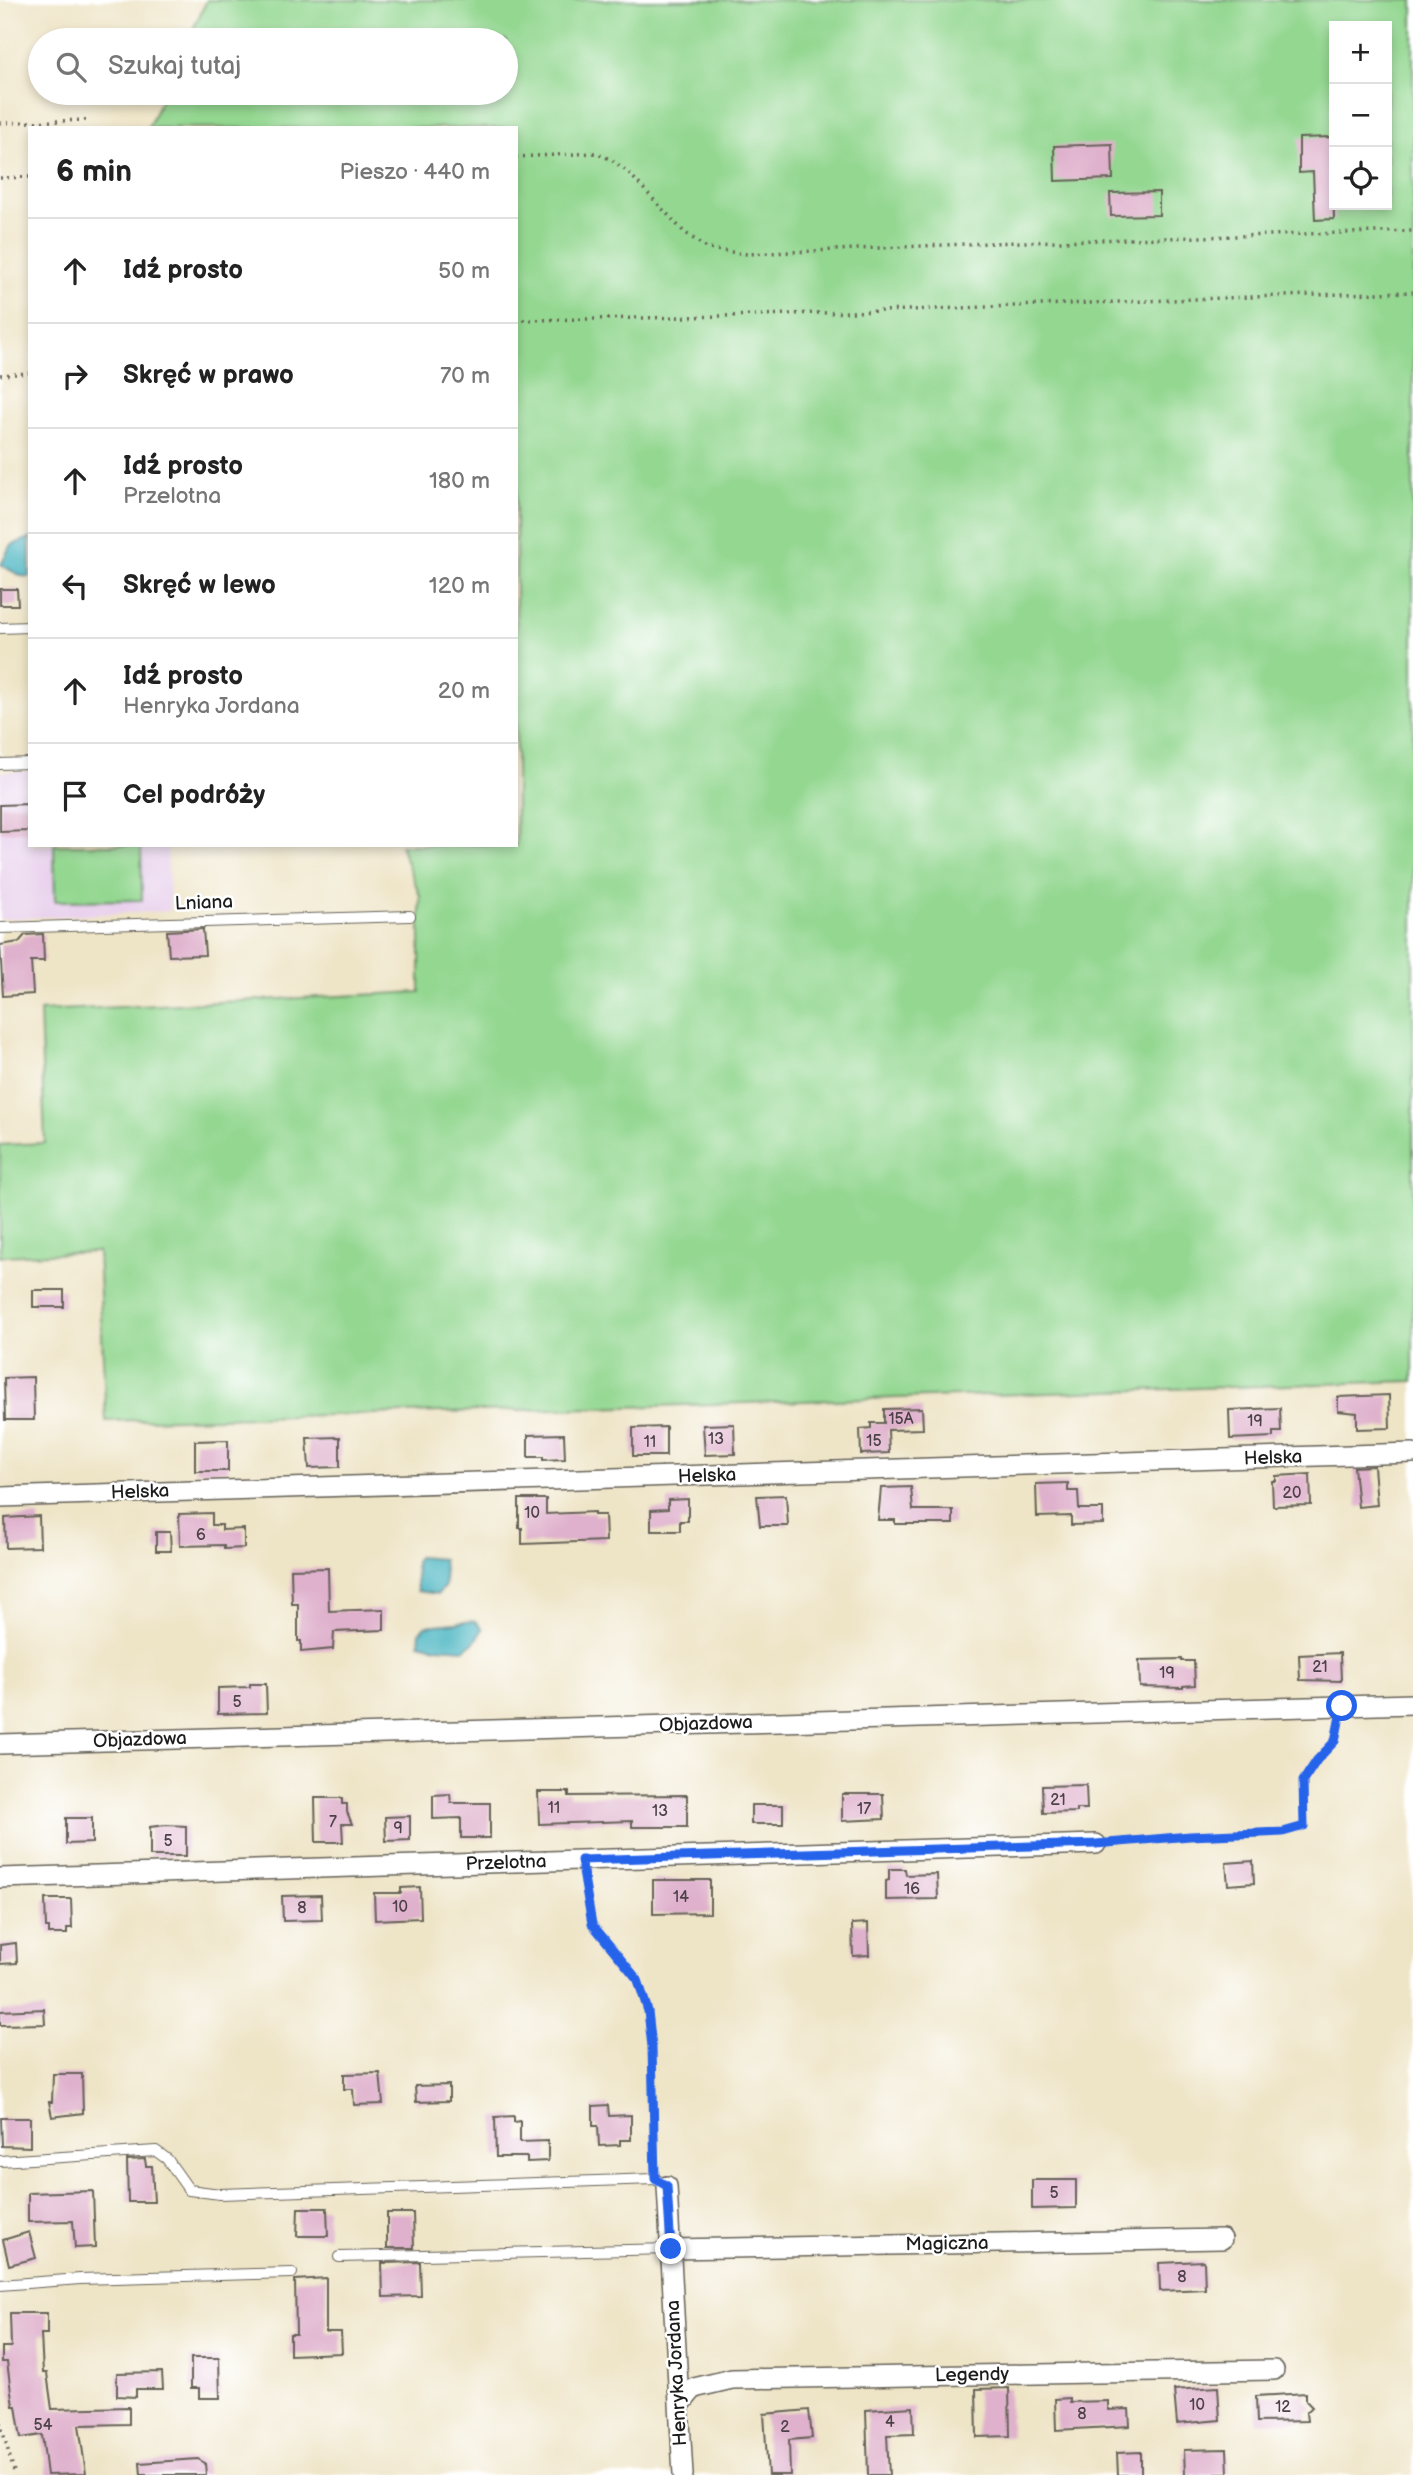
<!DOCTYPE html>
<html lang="pl">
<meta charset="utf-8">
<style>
body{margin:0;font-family:"Balsamiq Sans",sans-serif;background:#f6f6f6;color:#222}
.controls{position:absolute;right:21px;top:21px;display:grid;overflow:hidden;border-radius:0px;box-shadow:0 4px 10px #0003}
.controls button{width:63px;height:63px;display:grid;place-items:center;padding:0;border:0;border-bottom:2px solid #e0e0e0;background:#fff;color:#222;font:35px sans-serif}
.stop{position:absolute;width:21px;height:21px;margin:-16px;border:5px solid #2563eb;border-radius:50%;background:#fff}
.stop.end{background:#2563eb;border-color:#fff;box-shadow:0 2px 7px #0008}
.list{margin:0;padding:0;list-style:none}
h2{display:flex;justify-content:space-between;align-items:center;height:91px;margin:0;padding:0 28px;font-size:30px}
h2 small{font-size:23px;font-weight:400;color:#767676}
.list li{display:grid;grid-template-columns:46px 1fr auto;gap:21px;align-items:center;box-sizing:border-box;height:105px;padding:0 28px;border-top:2px solid #e0e0e0}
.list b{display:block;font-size:26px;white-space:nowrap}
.list p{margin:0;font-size:23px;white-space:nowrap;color:#767676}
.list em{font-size:23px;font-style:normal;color:#767676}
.icon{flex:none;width:38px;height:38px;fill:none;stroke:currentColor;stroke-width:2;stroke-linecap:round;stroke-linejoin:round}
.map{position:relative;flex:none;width:1413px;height:2475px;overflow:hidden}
.search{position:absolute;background:#fff;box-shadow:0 4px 10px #0003;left:28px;top:28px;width:490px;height:77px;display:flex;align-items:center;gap:18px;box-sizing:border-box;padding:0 24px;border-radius:38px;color:#767676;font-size:26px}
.panel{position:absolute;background:#fff;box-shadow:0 4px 10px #0003;left:28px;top:126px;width:490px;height:721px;border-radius:0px}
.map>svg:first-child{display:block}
.built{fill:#e9d2ed}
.green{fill:#93d790;stroke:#587a56;stroke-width:2;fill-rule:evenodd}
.water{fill:#45b3c0;stroke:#30686e;stroke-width:2}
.building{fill:#dfb1cc}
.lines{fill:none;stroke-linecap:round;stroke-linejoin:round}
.service-casing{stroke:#666258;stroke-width:12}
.minor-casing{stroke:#666258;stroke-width:22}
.path{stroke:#666258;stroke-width:3.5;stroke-dasharray:2 5;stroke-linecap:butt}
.service{stroke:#fff;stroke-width:10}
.minor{stroke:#fff;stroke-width:19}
.route{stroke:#2563eb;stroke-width:9}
.labels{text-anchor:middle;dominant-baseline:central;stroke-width:5;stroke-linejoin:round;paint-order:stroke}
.number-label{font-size:16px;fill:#4d4148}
.street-label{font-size:19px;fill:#1c1c1c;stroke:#fff}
</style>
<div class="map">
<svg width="1413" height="2475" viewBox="0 0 1413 2475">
<rect width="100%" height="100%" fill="#fff"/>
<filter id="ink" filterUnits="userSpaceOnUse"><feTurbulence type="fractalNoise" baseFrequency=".0143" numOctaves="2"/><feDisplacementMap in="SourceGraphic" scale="14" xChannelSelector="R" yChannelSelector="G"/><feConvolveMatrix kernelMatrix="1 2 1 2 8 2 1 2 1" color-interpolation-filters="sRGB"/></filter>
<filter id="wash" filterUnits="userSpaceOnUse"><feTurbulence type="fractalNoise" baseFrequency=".00686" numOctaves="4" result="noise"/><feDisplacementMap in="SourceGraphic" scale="28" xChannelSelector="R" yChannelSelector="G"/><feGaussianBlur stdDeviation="1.57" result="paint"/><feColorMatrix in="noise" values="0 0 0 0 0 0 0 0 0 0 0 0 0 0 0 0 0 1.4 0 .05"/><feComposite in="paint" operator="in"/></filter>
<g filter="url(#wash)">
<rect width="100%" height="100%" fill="#eee4c6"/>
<path class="built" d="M 30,771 L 30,845 L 167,845 L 170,911 L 0,919 L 0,772 Z"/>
<path class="green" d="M 207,0 L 1413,0 L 1413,1381 L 593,1408 L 106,1421 L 98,1252 L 0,1256 L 0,1145 L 45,1143 L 40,1011 L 420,992 L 420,896 L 400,845 L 516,845 L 516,128 L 148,128 L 164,93 L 506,93 L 506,40 L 188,40 ZM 1334,26 L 1387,26 L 1387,205 L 1334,205 Z
M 54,845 L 141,845 L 142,900 L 55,901 Z"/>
<path class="water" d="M 30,538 L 30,577 L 21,576 L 1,565 L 10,546 Z
M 418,1557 L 443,1559 L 445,1586 L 438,1594 L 417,1591 L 415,1562 Z
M 475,1621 L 483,1629 L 473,1643 L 465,1649 L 435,1647 L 419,1643 L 420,1632 L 425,1626 Z"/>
<g id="blocks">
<path class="building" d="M 1332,137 L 1334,219 L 1315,220 L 1313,172 L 1299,173 L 1299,138 Z
M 1112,144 L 1113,179 L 1055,181 L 1054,146 Z
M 1159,192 L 1159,215 L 1111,216 L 1110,193 Z
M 0,589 L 17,589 L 18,605 L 0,605 Z
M 30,804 L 30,831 L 0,832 L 0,805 Z
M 203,929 L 205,955 L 169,956 L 167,931 Z
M 43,934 L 44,961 L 31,961 L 33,994 L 3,996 L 0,945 L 19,942 L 25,935 Z
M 33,1290 L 64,1290 L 64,1307 L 33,1307 Z
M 33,1377 L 34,1420 L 5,1420 L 4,1378 Z
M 1389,1395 L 1390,1428 L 1357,1429 L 1357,1413 L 1338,1411 L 1338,1397 Z
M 922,1408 L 923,1429 L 888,1430 L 889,1453 L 861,1454 L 860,1429 L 871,1428 L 871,1423 L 884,1423 L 884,1409 Z
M 1280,1408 L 1281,1432 L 1273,1432 L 1273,1437 L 1230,1439 L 1229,1410 Z
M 734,1424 L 735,1454 L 705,1455 L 703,1425 Z
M 666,1427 L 666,1456 L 633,1456 L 633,1428 Z
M 564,1434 L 565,1459 L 543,1460 L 543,1457 L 528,1457 L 528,1435 Z
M 340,1437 L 340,1467 L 309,1468 L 307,1438 Z
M 228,1440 L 228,1471 L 195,1471 L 195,1441 Z
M 1374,1466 L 1377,1505 L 1358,1507 L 1354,1467 Z
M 1310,1474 L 1311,1505 L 1273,1506 L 1272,1481 L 1276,1481 L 1276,1476 Z
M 1068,1483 L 1068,1491 L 1078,1491 L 1079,1509 L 1103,1509 L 1103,1524 L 1071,1525 L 1071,1516 L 1037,1517 L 1036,1484 Z
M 911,1487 L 913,1510 L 953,1510 L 953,1524 L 895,1524 L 895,1520 L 878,1520 L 881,1488 Z
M 786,1495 L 788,1526 L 760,1526 L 757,1496 Z
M 519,1499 L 546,1499 L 546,1514 L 594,1512 L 594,1515 L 605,1515 L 606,1541 L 522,1544 L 522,1528 L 519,1528 Z
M 688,1499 L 688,1521 L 680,1521 L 680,1531 L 651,1531 L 651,1510 L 668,1509 L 668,1500 Z
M 212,1513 L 212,1525 L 222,1525 L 222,1530 L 244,1529 L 244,1548 L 224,1549 L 224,1545 L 180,1546 L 179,1514 Z
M 39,1516 L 40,1547 L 6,1548 L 5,1518 Z
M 156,1532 L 170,1532 L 171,1551 L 156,1551 Z
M 328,1568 L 329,1611 L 384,1609 L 384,1630 L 334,1632 L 333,1649 L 301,1652 L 301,1641 L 298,1641 L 298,1604 L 292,1604 L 291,1569 Z
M 1340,1653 L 1341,1681 L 1300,1680 L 1299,1655 Z
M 1182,1659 L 1182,1661 L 1194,1661 L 1195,1685 L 1183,1686 L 1183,1688 L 1140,1687 L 1139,1660 Z
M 250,1684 L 266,1684 L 267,1713 L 218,1714 L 218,1688 L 250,1687 Z
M 1086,1785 L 1087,1809 L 1077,1809 L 1077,1812 L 1043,1813 L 1042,1786 Z
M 538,1792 L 569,1792 L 569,1796 L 687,1795 L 687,1827 L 632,1827 L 632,1821 L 539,1824 Z
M 450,1794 L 451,1803 L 490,1803 L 490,1838 L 461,1838 L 461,1818 L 433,1819 L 433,1795 Z
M 842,1794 L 883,1794 L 884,1819 L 842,1821 Z
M 315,1798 L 342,1798 L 342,1804 L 347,1804 L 347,1812 L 352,1824 L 342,1824 L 343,1842 L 316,1842 Z
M 751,1805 L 783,1805 L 783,1824 L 751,1824 Z
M 410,1816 L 410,1840 L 386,1841 L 385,1817 Z
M 66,1818 L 92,1818 L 92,1843 L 66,1844 Z
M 166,1825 L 186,1826 L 186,1856 L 150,1856 L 150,1827 Z
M 1253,1861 L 1254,1883 L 1228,1885 L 1226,1863 Z
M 889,1869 L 905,1869 L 906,1875 L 937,1874 L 938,1899 L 886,1900 L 886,1881 L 889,1880 Z
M 653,1880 L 710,1880 L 710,1913 L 653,1914 Z
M 420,1887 L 421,1918 L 375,1920 L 374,1893 L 401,1893 L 401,1888 Z
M 321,1895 L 322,1920 L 283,1921 L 282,1896 Z
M 45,1899 L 71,1899 L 72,1928 L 67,1928 L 67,1934 L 49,1934 L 49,1928 L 46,1928 Z
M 868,1923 L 869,1955 L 853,1956 L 852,1924 Z
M 16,1943 L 17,1963 L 0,1964 L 0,1945 Z
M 44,2009 L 45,2024 L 0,2025 L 0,2011 Z
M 380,2073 L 383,2104 L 354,2105 L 353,2089 L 344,2089 L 344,2074 Z
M 53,2074 L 82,2074 L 83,2113 L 52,2117 L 49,2102 L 52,2102 Z
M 449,2085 L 449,2101 L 416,2102 L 415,2086 Z
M 608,2105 L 609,2116 L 631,2115 L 631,2140 L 620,2140 L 620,2145 L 599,2146 L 598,2126 L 593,2126 L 593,2106 Z
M 514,2116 L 514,2122 L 520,2121 L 520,2142 L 548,2141 L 548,2161 L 527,2162 L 527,2157 L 496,2157 L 495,2117 Z
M 1,2118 L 30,2118 L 30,2147 L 2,2146 Z
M 145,2159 L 146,2166 L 152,2166 L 154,2202 L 128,2202 L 127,2160 Z
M 1032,2180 L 1076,2180 L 1076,2208 L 1032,2209 Z
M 93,2191 L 95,2247 L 75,2248 L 73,2221 L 28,2222 L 28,2193 Z
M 298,2208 L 327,2208 L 328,2236 L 297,2236 Z
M 387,2213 L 413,2213 L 414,2248 L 387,2248 Z
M 29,2232 L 36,2258 L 9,2265 L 3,2240 Z
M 1204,2261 L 1205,2289 L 1160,2291 L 1159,2263 Z
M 420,2262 L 421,2296 L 383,2297 L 382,2263 Z
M 326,2278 L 326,2332 L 341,2332 L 342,2353 L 290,2355 L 290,2334 L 296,2334 L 295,2280 Z
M 10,2313 L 47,2313 L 47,2334 L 41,2334 L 43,2373 L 47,2373 L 52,2409 L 129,2407 L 129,2424 L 79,2425 L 86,2474 L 47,2475 L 42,2435 L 21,2438 L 16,2406 L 13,2406 L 7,2362 L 2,2362 L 2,2347 L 11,2347 Z
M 191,2358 L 219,2358 L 220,2398 L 199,2398 L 199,2388 L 191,2388 Z
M 162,2372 L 163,2389 L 136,2389 L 136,2397 L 117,2396 L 117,2373 Z
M 1218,2387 L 1220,2420 L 1177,2424 L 1174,2390 Z
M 1009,2388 L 1010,2436 L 977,2437 L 976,2389 Z
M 1306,2393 L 1306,2401 L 1312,2407 L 1306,2413 L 1307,2421 L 1257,2422 L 1256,2396 Z
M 1070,2398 L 1070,2402 L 1108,2401 L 1108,2410 L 1129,2409 L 1130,2426 L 1056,2430 L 1055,2399 Z
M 913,2407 L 914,2434 L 887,2435 L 889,2475 L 868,2475 L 866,2410 Z
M 809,2410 L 812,2438 L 789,2440 L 790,2475 L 768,2475 L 764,2414 Z
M 1227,2449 L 1228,2473 L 1216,2473 L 1216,2475 L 1185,2475 L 1184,2450 Z
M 1141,2452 L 1141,2475 L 1118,2475 L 1117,2453 Z
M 198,2459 L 205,2463 L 206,2475 L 141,2475 L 140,2463 Z"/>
</g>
</g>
<g filter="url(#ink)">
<use href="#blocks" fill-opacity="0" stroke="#666258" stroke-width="2"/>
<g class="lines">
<defs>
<path id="service" d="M 0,628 L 30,627
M 0,764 L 30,763
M 0,928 L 410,916
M 0,2161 L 156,2151 L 167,2159 L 189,2190 L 220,2194 L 655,2179 L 667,2186
M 339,2257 L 671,2249
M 0,2285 L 80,2279 L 292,2273"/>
<path id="minor" d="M 0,1497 L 1413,1453
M 0,1744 L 1413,1704
M 0,1878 L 1096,1844
M 667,2186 L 683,2475
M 671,2249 L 1222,2239
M 680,2405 L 694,2388 L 732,2379 L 1274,2370"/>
</defs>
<use href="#service" class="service-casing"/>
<use href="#minor" class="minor-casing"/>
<path class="path" d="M 0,123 L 87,120
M 516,157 L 595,153 L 610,159 L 628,172 L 684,232 L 708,249 L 747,254 L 988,243 L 1413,231
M 0,178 L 30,177
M 516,320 C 815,317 1114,300 1413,292
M 0,375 L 30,373
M 1112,1843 L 1190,1836 L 1283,1832 L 1304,1826 L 1303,1781 L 1317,1761 L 1335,1741 L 1339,1723
M 584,1878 L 592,1924 L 637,1980 L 648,2011 L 652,2047 L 655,2167
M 0,2422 L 15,2475"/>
<use href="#service" class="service"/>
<use href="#minor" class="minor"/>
</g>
</g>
<g class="lines" filter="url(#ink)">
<path class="route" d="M 671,2249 L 667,2186 L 655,2179 L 652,2047 L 648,2011 L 638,1980 L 592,1924 L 581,1860 L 1096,1844 L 1190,1836 L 1283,1832 L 1304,1826 L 1303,1781 L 1317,1760 L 1335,1741 L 1342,1706"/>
</g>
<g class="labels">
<g class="number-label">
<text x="901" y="1419">15A</text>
<text x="1255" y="1421">19</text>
<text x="716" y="1439">13</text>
<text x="874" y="1441">15</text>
<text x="650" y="1442">11</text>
<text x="1292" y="1493">20</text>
<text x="532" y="1513">10</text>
<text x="201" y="1535">6</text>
<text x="1320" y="1667">21</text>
<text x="1167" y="1673">19</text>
<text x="237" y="1702">5</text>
<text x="1058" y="1800">21</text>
<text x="554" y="1808">11</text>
<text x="864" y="1809">17</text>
<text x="660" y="1811">13</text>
<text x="333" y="1822">7</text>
<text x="398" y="1828">9</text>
<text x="168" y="1841">5</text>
<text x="912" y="1889">16</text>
<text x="681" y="1897">14</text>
<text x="400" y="1907">10</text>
<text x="302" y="1908">8</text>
<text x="1054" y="2193">5</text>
<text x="1182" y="2277">8</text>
<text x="1197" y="2405">10</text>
<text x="1283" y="2407">12</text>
<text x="1082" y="2414">8</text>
<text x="890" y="2422">4</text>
<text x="43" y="2425">54</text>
<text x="785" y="2427">2</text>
</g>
<g class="street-label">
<text transform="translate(204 903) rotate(-2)">Lniana</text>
<text transform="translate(1273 1458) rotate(-2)">Helska</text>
<text transform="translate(707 1476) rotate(-2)">Helska</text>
<text transform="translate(140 1492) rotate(-2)">Helska</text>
<text transform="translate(706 1724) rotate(-2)">Objazdowa</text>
<text transform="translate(140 1740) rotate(-2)">Objazdowa</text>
<text transform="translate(506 1863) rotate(-2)">Przelotna</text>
<text transform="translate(947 2244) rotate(-1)">Magiczna</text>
<text transform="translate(677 2373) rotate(-93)">Henryka Jordana</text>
<text transform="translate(972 2375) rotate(-1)">Legendy</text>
</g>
</g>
</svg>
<div class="controls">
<button>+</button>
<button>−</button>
<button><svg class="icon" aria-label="locate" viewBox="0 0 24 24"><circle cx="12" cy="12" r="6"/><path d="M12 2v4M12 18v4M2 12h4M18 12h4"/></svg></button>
</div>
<div class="stop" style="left:1342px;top:1706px"></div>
<div class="stop end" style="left:671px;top:2249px"></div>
<div class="search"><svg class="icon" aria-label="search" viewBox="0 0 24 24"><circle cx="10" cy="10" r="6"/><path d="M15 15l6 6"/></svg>Szukaj tutaj</div>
<section class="panel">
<h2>6 min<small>Pieszo · 440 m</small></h2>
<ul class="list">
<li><svg class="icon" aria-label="ahead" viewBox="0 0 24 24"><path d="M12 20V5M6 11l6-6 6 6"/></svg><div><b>Idź prosto</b></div><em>50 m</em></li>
<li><svg class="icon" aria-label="right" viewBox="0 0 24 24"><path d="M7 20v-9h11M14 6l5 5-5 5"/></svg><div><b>Skręć w prawo</b></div><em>70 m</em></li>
<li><svg class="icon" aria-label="ahead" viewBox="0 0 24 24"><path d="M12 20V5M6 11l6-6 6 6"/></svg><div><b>Idź prosto</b><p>Przelotna</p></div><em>180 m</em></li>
<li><svg class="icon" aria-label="left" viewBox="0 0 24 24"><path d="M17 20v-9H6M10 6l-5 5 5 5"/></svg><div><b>Skręć w lewo</b></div><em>120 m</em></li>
<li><svg class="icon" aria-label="ahead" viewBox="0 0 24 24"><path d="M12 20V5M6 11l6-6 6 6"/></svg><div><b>Idź prosto</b><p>Henryka Jordana</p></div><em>20 m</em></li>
<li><svg class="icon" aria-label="arrive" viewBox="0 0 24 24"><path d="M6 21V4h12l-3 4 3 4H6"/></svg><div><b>Cel podróży</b></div></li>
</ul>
</section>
</div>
